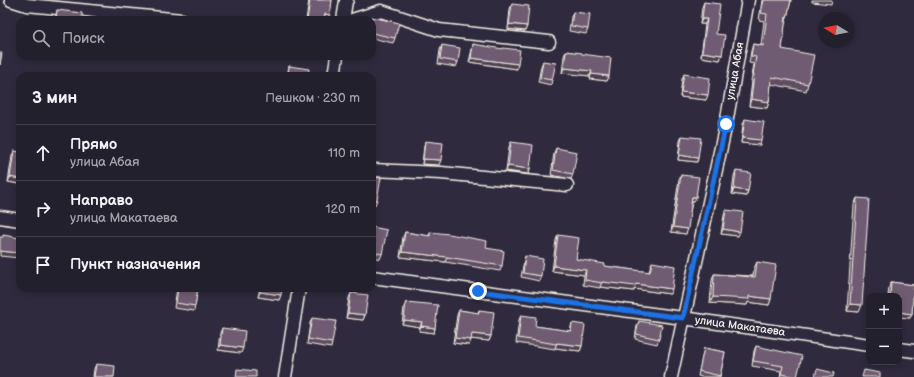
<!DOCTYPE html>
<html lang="ru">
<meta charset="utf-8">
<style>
body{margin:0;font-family:"Balsamiq Sans",sans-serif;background:#2f2d3a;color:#f1f3f6}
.controls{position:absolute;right:12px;bottom:12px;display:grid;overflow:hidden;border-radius:8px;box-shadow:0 2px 6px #0003}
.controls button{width:36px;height:36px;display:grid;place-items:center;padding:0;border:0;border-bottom:1px solid #403e4a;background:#23202e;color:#f1f3f6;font:20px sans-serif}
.compass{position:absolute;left:818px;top:12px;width:36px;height:36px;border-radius:50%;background:#23202e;box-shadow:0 2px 6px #0003;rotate:280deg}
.stop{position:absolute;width:12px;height:12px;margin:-9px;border:3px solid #1a73e8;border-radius:50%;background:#fff}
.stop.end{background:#1a73e8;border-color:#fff;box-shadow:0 1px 4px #0008}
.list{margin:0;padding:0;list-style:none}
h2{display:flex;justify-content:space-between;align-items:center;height:52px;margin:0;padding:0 16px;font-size:17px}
h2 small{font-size:13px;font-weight:400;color:#a3a3aa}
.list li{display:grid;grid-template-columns:26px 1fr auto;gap:12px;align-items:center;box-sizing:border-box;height:56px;padding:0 16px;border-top:1px solid #403e4a}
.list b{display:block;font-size:15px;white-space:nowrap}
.list p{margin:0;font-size:13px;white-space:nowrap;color:#a3a3aa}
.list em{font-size:13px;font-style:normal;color:#a3a3aa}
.icon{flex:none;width:22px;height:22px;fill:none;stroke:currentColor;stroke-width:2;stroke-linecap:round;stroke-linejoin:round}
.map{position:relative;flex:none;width:914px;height:377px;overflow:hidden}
.search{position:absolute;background:#23202e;box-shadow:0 2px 6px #0003;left:16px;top:16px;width:360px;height:44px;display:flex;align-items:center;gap:10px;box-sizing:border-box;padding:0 14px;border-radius:12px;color:#a3a3aa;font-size:15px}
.panel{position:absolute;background:#23202e;box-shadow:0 2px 6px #0003;left:16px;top:72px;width:360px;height:220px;border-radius:12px}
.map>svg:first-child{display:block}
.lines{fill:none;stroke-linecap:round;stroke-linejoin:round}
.street-casing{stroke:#f4f1e8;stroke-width:15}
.street{stroke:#2f2a3d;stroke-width:12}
.wall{fill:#5f4e62;stroke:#f4f1e8}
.shaded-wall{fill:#4e4050;stroke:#f4f1e8}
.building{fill:#6f5b72;stroke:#f4f1e8}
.route{stroke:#1a73e8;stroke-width:5}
.labels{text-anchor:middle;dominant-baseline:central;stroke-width:4;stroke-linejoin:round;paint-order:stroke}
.street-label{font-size:11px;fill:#f4f1e8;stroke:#2f2a3d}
</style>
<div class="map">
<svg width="914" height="377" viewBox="0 0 914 377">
<rect width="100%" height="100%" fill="#2f2a3d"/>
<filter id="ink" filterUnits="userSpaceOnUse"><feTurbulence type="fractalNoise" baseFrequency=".025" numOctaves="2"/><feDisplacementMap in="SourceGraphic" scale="8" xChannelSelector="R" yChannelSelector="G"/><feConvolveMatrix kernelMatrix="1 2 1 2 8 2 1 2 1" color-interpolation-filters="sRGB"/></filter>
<g filter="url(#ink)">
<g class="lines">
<defs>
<path id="street" d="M 11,0 L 27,5 L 182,20
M 343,20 L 346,1 L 347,0
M 352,20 L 381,11 L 439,30 L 549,42
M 334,76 L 337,56
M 372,170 L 441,173 L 567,185
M 0,217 L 20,220
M 372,277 L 683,318 L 869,345
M 899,349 L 914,351
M 285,377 L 299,288
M 671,377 L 726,124 L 748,0"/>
</defs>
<use href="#street" class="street-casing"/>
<use href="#street" class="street"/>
</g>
<path class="wall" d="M 309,0 L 332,0 L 329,20 L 324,19 L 324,20 L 306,20 Z
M 762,0 L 791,0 L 787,18 L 785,24 L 782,49 L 808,84 L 806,91 L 771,84 L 769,102 L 767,108 L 749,106 L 752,81 L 751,81 L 754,64 L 749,63 L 751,51 L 753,44 L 761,45 L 764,21 L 759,20 Z
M 704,2 L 716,34 L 722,55 L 720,60 L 701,57 L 705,24 L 700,24 L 702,7 Z
M 512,4 L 527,26 L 525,31 L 508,29 L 510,9 Z
M 57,10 L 82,16 L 104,20 L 55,20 Z
M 573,12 L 588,29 L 586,34 L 569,31 L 571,17 Z
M 372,17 L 395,38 L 393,43 L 372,38 L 372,20 L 371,20 Z
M 473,44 L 517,69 L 469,62 L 472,49 Z
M 442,45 L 458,62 L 456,67 L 438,64 L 440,50 Z
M 566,51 L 582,54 L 609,76 L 607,81 L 590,79 L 590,76 L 562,73 L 564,56 Z
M 543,61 L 552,80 L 551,85 L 538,82 L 541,66 Z
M 289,66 L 308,76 L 287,76 Z
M 684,74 L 706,100 L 680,97 L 682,79 Z
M 745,119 L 761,140 L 760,145 L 741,143 L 743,124 Z
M 682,136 L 698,158 L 697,162 L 678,160 L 680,141 Z
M 425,141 L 439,165 L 422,164 L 424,146 Z
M 511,142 L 530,169 L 528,174 L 506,171 L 509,147 Z
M 556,148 L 573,174 L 571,179 L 551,175 L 554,153 Z
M 14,151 L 20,152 L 20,184 L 8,182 L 12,156 Z
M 736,171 L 748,191 L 746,196 L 732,194 L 734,176 Z
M 681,175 L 696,197 L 694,202 L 692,202 L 686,234 L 671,232 L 679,179 Z
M 372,177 L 377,200 L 375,205 L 372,204 Z
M 857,198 L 859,312 L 847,311 L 854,205 Z
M 726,210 L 738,236 L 721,234 L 724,215 Z
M 372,227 L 382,254 L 380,259 L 372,257 Z
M 405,232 L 429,236 L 430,232 L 486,248 L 502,266 L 500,271 L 445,262 L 400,257 L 403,237 Z
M 558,235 L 576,259 L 604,266 L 649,272 L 650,267 L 652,262 L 670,294 L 634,289 L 634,291 L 600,287 L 600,288 L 583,285 L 584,275 L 552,271 L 556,240 Z
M 525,256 L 541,276 L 539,281 L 521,277 L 524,261 Z
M 757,262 L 771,299 L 769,305 L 748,302 L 747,305 L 710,303 L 712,280 L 714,274 L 753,276 L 754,268 Z
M 891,282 L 914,285 L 912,314 L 910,318 L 899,317 L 899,296 L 888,296 L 889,287 Z
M 177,288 L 198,288 L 195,306 L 194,311 L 174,308 Z
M 260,288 L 282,288 L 279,300 L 258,297 Z
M 351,293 L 365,315 L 363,320 L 346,318 L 349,298 Z
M 406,302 L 435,328 L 434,333 L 419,331 L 420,327 L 402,324 L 404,307 Z
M 459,310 L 478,313 L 479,310 L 491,336 L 489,341 L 471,339 L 469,345 L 453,343 L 457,315 Z
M 521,315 L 535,326 L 570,331 L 572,323 L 582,346 L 580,351 L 555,348 L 555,349 L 516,343 L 519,320 Z
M 312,318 L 332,343 L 331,348 L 307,344 L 310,323 Z
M 639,321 L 659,339 L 657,344 L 635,339 L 637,326 Z
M 222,328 L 241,353 L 218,350 L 220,333 Z
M 756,346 L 797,377 L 780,377 L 781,371 L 752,366 L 754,351 Z
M 704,348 L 725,352 L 720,377 L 701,377 L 698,376 L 703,353 Z
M 96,364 L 114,377 L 93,377 L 94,369 Z"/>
<path class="shaded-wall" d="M 812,0 L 832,0 L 831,4 L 812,2 Z
M 325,14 L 330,15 L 329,20 L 323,19 Z
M 702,19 L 707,19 L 705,24 L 700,24 Z
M 509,24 L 527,26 L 525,31 L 508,29 Z
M 702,52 L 722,55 L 720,60 L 701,57 Z
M 471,58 L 518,64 L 517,69 L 469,62 Z
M 564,68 L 592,71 L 590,76 L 562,73 Z
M 591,74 L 609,76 L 607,81 L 590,79 Z
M 681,92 L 708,95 L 706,100 L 680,97 Z
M 751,99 L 769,102 L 767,108 L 749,106 Z
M 742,138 L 761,140 L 760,145 L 741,143 Z
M 679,155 L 698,158 L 697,162 L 678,160 Z
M 423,159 L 441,160 L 439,165 L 422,164 Z
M 508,166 L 530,169 L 528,174 L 506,171 Z
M 10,177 L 20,179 L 20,184 L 8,182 Z
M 734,189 L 748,191 L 746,196 L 732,194 Z
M 692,197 L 696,197 L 694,202 L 691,202 Z
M 673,227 L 688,229 L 686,234 L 671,232 Z
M 723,229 L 740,232 L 738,236 L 721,234 Z
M 0,251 L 20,253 L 20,258 L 0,256 Z
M 402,252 L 447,257 L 445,262 L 400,257 Z
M 554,266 L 586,270 L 584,275 L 552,271 Z
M 602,282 L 636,284 L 672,289 L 670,294 L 634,289 L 634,291 L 600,287 Z
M 260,292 L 281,295 L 279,300 L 258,297 Z
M 749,296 L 771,299 L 769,305 L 748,302 L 747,305 L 710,303 L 713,297 Z
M 850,304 L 862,305 L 859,312 L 847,311 Z
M 899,312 L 912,314 L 910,318 L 899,317 Z
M 348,313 L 365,315 L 363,320 L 346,318 Z
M 404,320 L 422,322 L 420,327 L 402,324 Z
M 421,326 L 435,328 L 434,333 L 419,331 Z
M 472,334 L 491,336 L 489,341 L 470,339 Z
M 455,338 L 471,340 L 469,345 L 453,343 Z
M 557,343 L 582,346 L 580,351 L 555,348 Z
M 220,345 L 243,348 L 241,353 L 218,350 Z"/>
<path class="building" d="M 310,0 L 332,0 L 330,15 L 325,14 L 324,20 L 307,20 Z
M 764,0 L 791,0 L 787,18 L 786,17 L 782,49 L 814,55 L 808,84 L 772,77 L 769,102 L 751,99 L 754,74 L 753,74 L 756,57 L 751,56 L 753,44 L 763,46 L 767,14 L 761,13 Z
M 704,2 L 720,4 L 716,34 L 725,35 L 722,55 L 702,52 L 707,19 L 702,19 Z
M 512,4 L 529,6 L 527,26 L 509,24 Z
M 57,10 L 82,13 L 82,16 L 105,19 L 104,20 L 56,20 Z
M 573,12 L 590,14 L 588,29 L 571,26 Z
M 372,17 L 399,23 L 395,38 L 372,33 Z
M 473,44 L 503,49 L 503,48 L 520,50 L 518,64 L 471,58 Z
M 442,45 L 460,48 L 458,62 L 440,59 Z
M 566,51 L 582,53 L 582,54 L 611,58 L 609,76 L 591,74 L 592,71 L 564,68 Z
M 0,53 L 2,53 L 0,65 Z
M 543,61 L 556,63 L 552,80 L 540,78 Z
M 289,66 L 309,69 L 308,76 L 288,76 Z
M 684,74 L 710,78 L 708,95 L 681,92 Z
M 745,119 L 764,122 L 761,140 L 742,138 Z
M 682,136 L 701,138 L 698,158 L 679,155 Z
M 425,141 L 443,143 L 441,160 L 423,159 Z
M 511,142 L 533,145 L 530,169 L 508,166 Z
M 556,148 L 577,152 L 573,174 L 553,170 Z
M 14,151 L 20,152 L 20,179 L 10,177 Z
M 736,171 L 751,173 L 748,191 L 734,189 Z
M 681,175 L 699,177 L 696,197 L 692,197 L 688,229 L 673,227 Z
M 372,177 L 381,178 L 377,200 L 372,199 Z
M 857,198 L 869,199 L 862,305 L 850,304 Z
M 726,210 L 743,212 L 740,232 L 723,229 Z
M 372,227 L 387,230 L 382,254 L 372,252 Z
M 405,232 L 430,236 L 430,232 L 449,234 L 487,241 L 486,248 L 504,251 L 502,266 L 447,257 L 402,252 Z
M 3,235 L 20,238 L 20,253 L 0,251 L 0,237 L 3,237 Z
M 558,235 L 579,238 L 576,259 L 605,264 L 604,266 L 650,272 L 652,262 L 675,266 L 672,289 L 636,284 L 635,286 L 602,282 L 602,283 L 585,280 L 586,270 L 554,266 Z
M 525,256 L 543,259 L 541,276 L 523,273 Z
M 757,262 L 776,265 L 771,299 L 749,296 L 749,299 L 713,297 L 714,274 L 755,277 Z
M 891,282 L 914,285 L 912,314 L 899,312 L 899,296 L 890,296 Z
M 178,288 L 198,288 L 195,306 L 176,303 Z
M 261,288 L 282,288 L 281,295 L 260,292 Z
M 351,293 L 368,295 L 365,315 L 348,313 Z
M 406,302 L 438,305 L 435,328 L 421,326 L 422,322 L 404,320 Z
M 459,310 L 479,313 L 479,310 L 494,312 L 491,336 L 472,334 L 471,340 L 455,338 Z
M 521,315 L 536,317 L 535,326 L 571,331 L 572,323 L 585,325 L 582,346 L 557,343 L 556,344 L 518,338 Z
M 312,318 L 336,321 L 332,343 L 308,339 Z
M 639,321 L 662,325 L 659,339 L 636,334 Z
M 222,328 L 245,331 L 243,348 L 220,345 Z
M 756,346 L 802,356 L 797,377 L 781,374 L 783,366 L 753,361 Z
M 704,348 L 725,352 L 720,376 L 699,371 Z
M 96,364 L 115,366 L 114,377 L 94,377 Z
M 237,369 L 256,371 L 256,377 L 236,377 Z
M 817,369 L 834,373 L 833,377 L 815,377 Z
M 864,370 L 880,373 L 880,377 L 862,377 Z"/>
</g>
<g class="lines" filter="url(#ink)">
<path class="route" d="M 478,291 L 683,318 L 726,124"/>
</g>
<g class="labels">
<g class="street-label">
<text transform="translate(735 71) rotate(-80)">улица Абая</text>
<text transform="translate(740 326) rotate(8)">улица Макатаева</text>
</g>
</g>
</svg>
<div class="controls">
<button>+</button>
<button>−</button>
</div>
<svg class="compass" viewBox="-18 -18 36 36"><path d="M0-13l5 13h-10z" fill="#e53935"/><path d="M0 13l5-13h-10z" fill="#a3a3aa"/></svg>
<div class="stop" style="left:726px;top:124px"></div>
<div class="stop end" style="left:478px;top:291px"></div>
<div class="search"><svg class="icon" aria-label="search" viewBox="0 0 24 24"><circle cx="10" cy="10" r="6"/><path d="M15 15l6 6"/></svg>Поиск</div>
<section class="panel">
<h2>3 мин<small>Пешком · 230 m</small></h2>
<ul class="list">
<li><svg class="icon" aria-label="ahead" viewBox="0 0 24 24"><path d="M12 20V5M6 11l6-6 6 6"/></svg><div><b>Прямо</b><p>улица Абая</p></div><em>110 m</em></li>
<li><svg class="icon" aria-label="right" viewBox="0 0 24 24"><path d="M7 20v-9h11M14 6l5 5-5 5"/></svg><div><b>Направо</b><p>улица Макатаева</p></div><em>120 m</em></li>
<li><svg class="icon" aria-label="arrive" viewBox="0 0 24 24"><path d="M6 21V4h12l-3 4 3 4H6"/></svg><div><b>Пункт назначения</b></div></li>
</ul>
</section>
</div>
